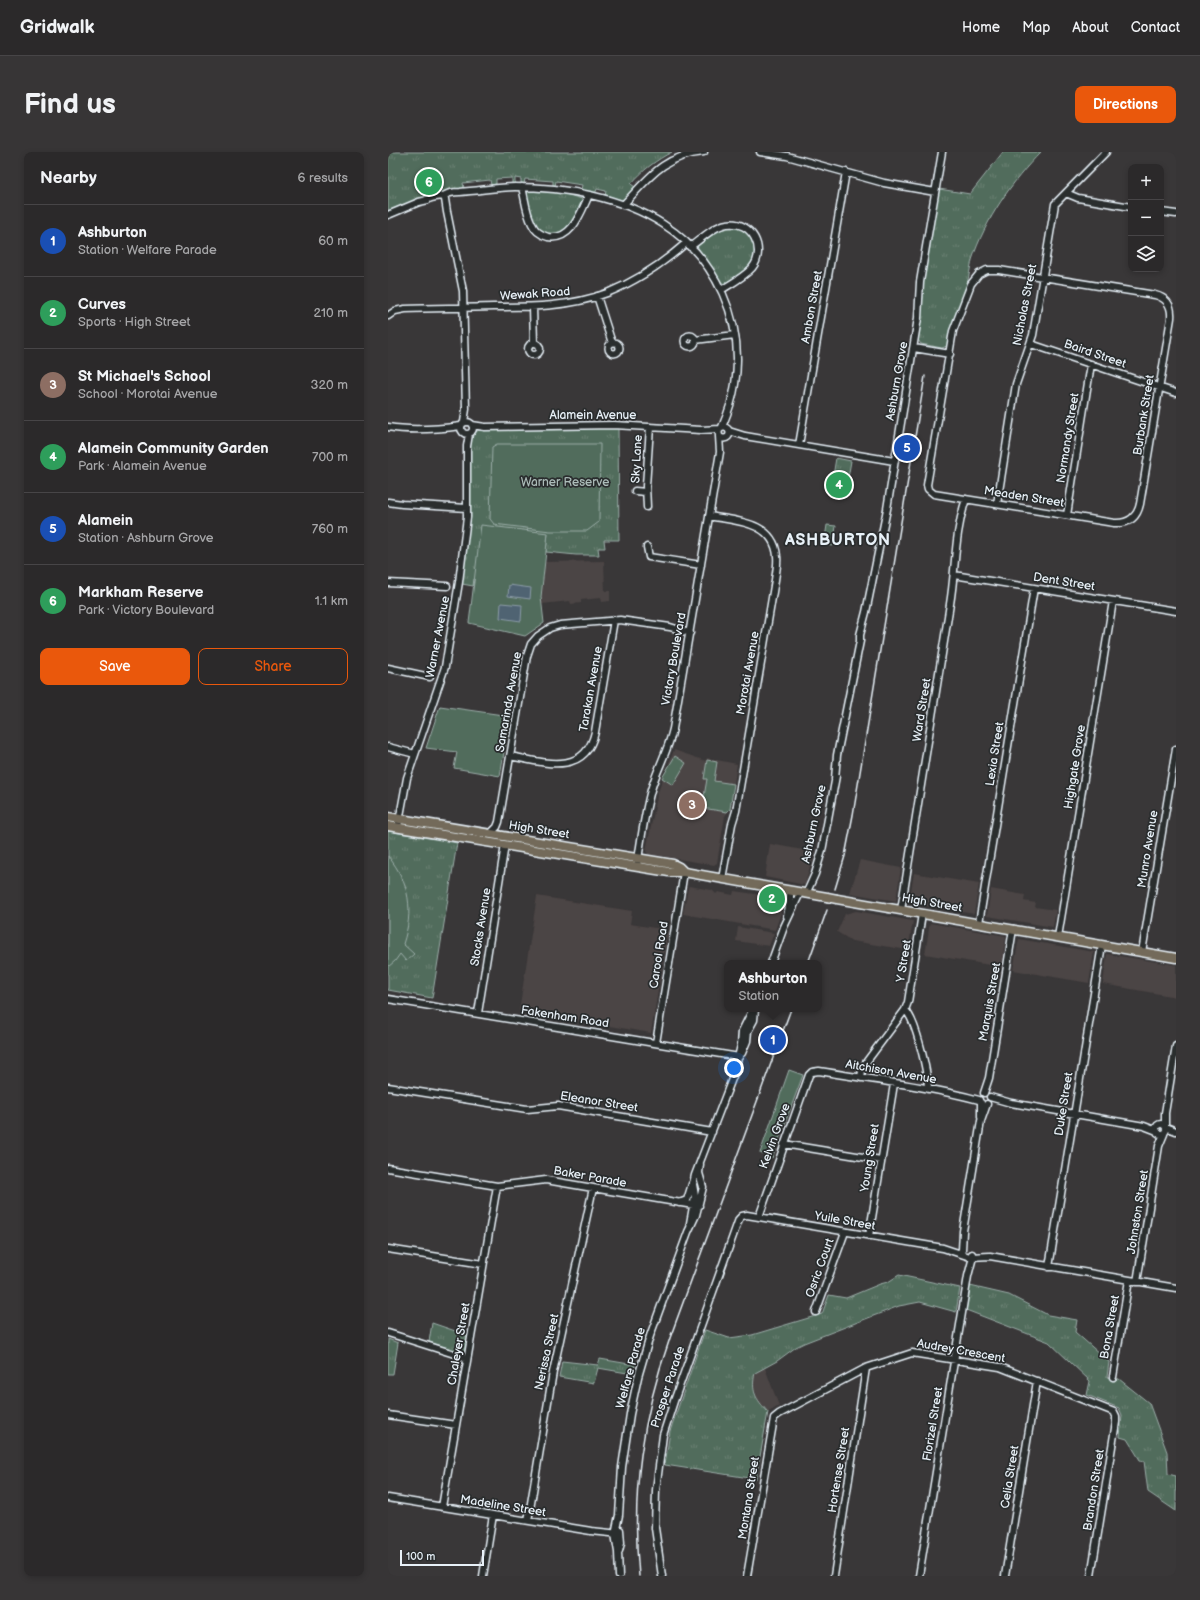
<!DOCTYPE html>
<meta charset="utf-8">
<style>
body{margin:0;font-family:"Balsamiq Sans",sans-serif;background:#373536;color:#f1f3f6}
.controls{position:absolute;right:12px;top:12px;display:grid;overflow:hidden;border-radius:8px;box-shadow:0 2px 6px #0003}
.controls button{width:36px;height:36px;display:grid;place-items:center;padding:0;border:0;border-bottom:1px solid #474547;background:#2b292a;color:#f1f3f6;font:20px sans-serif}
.scale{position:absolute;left:12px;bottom:10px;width:84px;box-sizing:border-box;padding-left:4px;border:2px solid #e8f1f8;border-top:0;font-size:11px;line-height:14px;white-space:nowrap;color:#e8f1f8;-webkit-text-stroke:3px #2a2d2e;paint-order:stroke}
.you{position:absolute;left:346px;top:916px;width:14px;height:14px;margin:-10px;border:3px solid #fff;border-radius:50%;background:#1a73e8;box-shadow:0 0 0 6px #1a73e833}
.badge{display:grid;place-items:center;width:26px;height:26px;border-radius:50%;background:#ea580c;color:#fff;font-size:13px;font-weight:700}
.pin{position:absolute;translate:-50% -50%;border:2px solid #fff;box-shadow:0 1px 4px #0006}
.popup{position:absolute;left:336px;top:808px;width:98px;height:52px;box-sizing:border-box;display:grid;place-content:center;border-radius:8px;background:#2b292a;filter:drop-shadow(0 1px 3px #0005);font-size:13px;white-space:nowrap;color:#a6a6a8}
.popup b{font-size:15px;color:#f1f3f6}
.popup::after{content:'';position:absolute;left:50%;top:100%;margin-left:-8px;border:8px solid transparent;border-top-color:#2b292a}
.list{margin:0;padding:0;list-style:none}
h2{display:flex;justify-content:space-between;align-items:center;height:52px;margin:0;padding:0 16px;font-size:17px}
h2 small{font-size:13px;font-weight:400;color:#a6a6a8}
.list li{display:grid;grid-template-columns:26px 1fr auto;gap:12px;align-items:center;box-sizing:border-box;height:72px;padding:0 16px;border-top:1px solid #474547}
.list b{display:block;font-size:15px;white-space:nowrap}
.list p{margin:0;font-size:13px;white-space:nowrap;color:#a6a6a8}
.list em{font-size:13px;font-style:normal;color:#a6a6a8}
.actions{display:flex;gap:8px;padding:12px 16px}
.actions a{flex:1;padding:9px 0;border:1px solid #ea580c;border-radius:8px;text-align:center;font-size:14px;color:#ea580c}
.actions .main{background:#ea580c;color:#fff}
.icon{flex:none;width:22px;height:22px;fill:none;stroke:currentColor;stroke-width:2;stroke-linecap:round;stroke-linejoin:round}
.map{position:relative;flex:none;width:788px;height:1424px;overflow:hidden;border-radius:8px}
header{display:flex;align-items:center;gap:24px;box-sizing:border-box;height:56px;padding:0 20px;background:#2b292a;border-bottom:1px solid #474547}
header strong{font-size:19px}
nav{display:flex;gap:22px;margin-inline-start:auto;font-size:14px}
.intro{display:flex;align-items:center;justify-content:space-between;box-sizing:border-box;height:96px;padding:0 24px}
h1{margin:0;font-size:28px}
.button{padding:10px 18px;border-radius:8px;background:#ea580c;color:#fff;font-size:14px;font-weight:700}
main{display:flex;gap:24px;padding:0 24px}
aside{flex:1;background:#2b292a;border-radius:8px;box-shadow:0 2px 6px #0003}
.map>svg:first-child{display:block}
.built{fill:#4b4444}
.grass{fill:url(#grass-dots);stroke:#9caeaa}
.park{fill:url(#park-tufts);stroke:#9caeaa}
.pitch{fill:#516c5b;stroke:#9caeaa}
.water{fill:#4f6372;stroke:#8c9ca8}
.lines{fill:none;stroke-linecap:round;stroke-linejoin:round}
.minor-casing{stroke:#e8f1f8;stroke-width:9}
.major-casing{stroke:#e8f1f8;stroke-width:11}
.minor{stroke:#2a2d2e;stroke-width:6}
.major{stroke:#736b5a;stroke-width:8}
.rail{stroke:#e8f1f8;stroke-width:1.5}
.major-bridge-casing{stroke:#e8f1f8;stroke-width:11;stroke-linecap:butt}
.major-bridge{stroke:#736b5a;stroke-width:8}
.labels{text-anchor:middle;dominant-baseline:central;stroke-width:3.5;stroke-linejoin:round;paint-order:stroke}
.street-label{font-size:12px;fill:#e8f1f8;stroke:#2a2d2e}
.park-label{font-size:12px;fill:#acbcb9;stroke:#2a2d2e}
.district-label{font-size:16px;font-weight:bold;letter-spacing:1px;fill:#e8f1f8;stroke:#2a2d2e}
</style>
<header>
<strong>Gridwalk</strong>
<nav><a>Home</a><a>Map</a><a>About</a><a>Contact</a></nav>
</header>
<div class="intro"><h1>Find us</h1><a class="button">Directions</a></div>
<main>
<aside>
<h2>Nearby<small>6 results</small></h2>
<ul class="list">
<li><span class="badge" style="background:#1a4fb4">1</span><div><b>Ashburton</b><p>Station · Welfare Parade</p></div><em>60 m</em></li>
<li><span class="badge" style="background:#2e9e5b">2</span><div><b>Curves</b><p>Sports · High Street</p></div><em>210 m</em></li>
<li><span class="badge" style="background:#8d6e63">3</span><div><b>St Michael's School</b><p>School · Morotai Avenue</p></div><em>320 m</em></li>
<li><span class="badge" style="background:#2e9e5b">4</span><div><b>Alamein Community Garden</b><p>Park · Alamein Avenue</p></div><em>700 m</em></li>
<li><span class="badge" style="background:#1a4fb4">5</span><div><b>Alamein</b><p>Station · Ashburn Grove</p></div><em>760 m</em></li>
<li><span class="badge" style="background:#2e9e5b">6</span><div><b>Markham Reserve</b><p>Park · Victory Boulevard</p></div><em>1.1 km</em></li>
</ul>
<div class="actions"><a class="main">Save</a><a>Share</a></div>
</aside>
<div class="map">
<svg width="788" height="1424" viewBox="0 0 788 1424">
<defs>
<pattern id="grass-dots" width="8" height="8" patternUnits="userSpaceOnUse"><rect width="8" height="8" fill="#516c5b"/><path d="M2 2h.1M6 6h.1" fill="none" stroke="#6a8173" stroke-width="1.8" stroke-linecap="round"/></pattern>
<pattern id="park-tufts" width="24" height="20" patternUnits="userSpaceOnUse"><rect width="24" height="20" fill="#516c5b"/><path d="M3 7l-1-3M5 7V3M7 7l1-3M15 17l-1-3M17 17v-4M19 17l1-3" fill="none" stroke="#6a8173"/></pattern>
</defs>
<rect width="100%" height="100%" fill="#393738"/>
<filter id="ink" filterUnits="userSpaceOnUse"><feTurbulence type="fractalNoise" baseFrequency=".025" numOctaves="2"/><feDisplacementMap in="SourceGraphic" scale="8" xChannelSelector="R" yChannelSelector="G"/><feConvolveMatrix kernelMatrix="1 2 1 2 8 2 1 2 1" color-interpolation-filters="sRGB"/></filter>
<g filter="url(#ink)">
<path class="built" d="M 216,409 L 217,439 L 222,439 L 222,449 L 214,450 L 213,446 L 193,448 L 193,451 L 183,452 L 182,449 L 154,452 L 153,445 L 157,410 Z
M 286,598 L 318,609 L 319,606 L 349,612 L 342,657 L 337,664 L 329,711 L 326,713 L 260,702 L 258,699 L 270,640 Z
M 382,692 L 426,700 L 417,733 L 377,725 Z
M 472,708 L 513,716 L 508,749 L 462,741 Z
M 526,721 L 591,732 L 586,762 L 521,751 Z
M 301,734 L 324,738 L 328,742 L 330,740 L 345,743 L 346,739 L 396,746 L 397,749 L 387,778 L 295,762 L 300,736 Z
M 603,737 L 637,743 L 636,749 L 648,751 L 647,755 L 668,758 L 665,775 L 599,764 Z
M 149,744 L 244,759 L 242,772 L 280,778 L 263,881 L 131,859 Z
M 468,759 L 525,769 L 520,798 L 464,789 L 449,780 L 457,762 Z
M 542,771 L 618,784 L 613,815 L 537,802 Z
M 350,775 L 386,781 L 381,794 L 348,789 Z
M 631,787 L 706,800 L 701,831 L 625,818 Z
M 719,802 L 788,813 L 788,845 L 715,832 Z
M 377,1216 L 391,1254 L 380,1260 L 371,1250 L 365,1234 L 367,1221 Z"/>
<path class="grass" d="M 445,324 L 460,326 L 458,342 L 442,339 Z"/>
<path class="park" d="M 0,0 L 284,0 C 268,8 255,18 243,32 L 247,35 L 239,46 L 235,49 L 217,44 L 218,39 L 209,37 L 207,42 L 193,38 L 194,33 L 168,29 L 167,34 L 165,34 L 165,29 L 137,27 L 136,32 L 133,32 L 133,27 L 127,26 L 127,32 L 124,32 L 124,26 L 108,27 L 108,32 L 103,33 L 102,28 L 75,31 L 76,36 L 64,38 L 55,42 L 38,45 L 0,59 Z
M 615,0 L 653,0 C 624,29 597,68 584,108 C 582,116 581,125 579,132 C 572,153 564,172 559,194 L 554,196 L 533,192 L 530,188 L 533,165 L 535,125 L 551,37 L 582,42 Z
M 144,39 L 174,41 L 194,47 L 194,51 C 190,59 187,70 180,76 C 172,84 157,85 149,76 C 144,70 143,63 142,56 C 140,50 138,45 140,40 Z
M 345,74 L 354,77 L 362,83 L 366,91 L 368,101 L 362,115 L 336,132 L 333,130 L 309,94 L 333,77 Z
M 230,276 L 231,388 L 216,388 L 217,396 L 210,396 L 211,403 L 188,403 L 158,400 L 160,381 L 86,427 L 85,434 L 74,432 L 82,359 L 81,287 L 84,282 L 91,278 Z
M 448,306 L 463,309 L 460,326 L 445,324 Z
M 0,679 L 69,691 L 44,846 L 0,838 Z
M 511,1123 L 572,1136 L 568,1160 L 532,1150 L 511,1154 L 416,1191 L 408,1195 L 389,1209 L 367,1221 C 363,1239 367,1246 380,1260 L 368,1327 L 277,1313 L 282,1279 L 317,1178 L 341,1186 L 364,1183 L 434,1162 L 441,1143 L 458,1146 L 492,1132 L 500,1130 Z
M 582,1134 L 621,1143 L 660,1163 L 689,1168 L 687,1180 L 721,1210 L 719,1225 L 731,1227 L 761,1251 L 779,1300 L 780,1322 L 788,1324 L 788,1359 L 760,1340 L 756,1309 L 752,1308 L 739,1287 L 732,1285 L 734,1263 L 731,1256 L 699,1243 L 702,1229 L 661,1190 L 578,1158 Z
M 44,1171 L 79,1183 L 76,1202 L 41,1190 Z
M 0,1187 L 10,1191 L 5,1222 L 0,1222 Z
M 212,1207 L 247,1213 L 245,1222 L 210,1216 L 206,1231 L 171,1225 L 174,1209 L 210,1213 Z"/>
<path class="pitch" d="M 109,292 L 212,292 L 211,370 L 199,379 L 162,379 L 106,372 L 102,367 L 104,295 Z
M 93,373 L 160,381 L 153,445 L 156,471 L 137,484 L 81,471 Z
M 439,373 L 448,374 L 445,394 L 436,393 Z
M 52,554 L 122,564 L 112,624 L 66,616 L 69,600 L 38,596 Z
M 287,604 L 298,611 L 285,633 L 274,626 Z
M 319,608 L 329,610 L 326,629 L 346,632 L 342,657 L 339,660 L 314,656 L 319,627 L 316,627 Z
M 0,704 C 22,731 26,759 15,792 L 26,802 L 18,809 L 12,802 L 7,809 L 0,815 Z
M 401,918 L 415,923 L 384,1006 L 372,1001 Z"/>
<path class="water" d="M 121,433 L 143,436 L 142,447 L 120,444 Z
M 113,451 L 134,453 L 133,469 L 112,466 Z"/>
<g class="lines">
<defs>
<path id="minor" d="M 372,0 L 399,4 L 496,31 L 547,40
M 134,35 C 137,47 138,61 144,72 C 147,79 153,83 160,85 C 184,89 193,60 201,43
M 678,41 L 690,46 L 743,55
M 55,44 L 57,47 L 59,60 L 75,139 L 78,257 L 76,270
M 38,48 C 44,45 48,45 55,44 C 58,43 60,41 63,41 C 66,40 69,40 72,40 C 91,39 108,35 127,35 C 176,35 233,45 275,72 C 328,106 357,170 347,232 C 345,247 340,261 334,275
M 235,53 C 261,26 274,4 316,0
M 773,60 L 788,62
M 0,63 L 31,50 L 40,48
M 302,95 C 313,87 326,74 339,72 C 364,68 379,98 364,116 C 356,125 343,132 333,138
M 599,118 L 611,118 L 767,143 C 779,146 784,154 783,166 L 752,352 C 749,366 740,372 726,371 L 546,342 L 540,337 L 539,333 L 565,179 L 583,132 L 591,122 Z
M 209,144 L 224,191
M 145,155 L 146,191
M 0,164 L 7,159 L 17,157 C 46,156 76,156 105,155 C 144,155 182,155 219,141 C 249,129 274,112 298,91
M296.5 189a5.5 5.5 0 1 1 11 0a5.5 5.5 0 1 1-11 0Z
M 307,188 L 347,183
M220.5 196a5.5 5.5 0 1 1 11 0a5.5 5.5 0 1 1-11 0Z
M140 197a6 6 0 1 1 12 0a6 6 0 1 1-12 0Z
M 643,192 L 788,241
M 526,196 L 562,202
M73 276a6 6 0 1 1 12 0a6 6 0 1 1-12 0Z
M 84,273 L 97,275 L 226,273 L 313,278 L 332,277
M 0,275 C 23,279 50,277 73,274
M330.5 281a5.5 5.5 0 1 1 11 0a5.5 5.5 0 1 1-11 0Z
M 341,279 L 357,284 L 506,309
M 411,293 L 458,20
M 247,339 L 258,340
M 0,350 L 14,352 L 79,356
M 609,352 L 628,232 L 645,183 L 667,52 L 718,0
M 259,355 L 258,334 L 262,275
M 679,363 L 703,212
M 321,364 C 347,369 386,369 389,404 C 390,412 388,420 387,428 L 348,659 L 344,672 L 334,727
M 259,395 L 261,405 L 313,413
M 566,423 L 788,459
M 0,431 L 59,434
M 0,516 L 42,525
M 0,595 L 27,602
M 122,604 C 154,610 197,625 207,580 L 226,468
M 447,627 L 449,603 L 472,489 L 472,483 L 478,460 L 499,357 L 530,166 L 532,130 L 554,0
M 10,675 L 19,626 L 57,515 L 71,430 L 79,365 L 79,294 L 81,282
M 102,682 L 109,675 L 111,670 L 139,504 L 143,492 L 150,484 L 162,476 L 172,473 L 232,468 L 282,475 L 302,481
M 249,714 C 253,689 256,663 263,638 C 269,617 280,599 285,577 L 332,300 L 331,284
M 418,742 L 427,722 L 434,699 L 448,624
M 513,758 L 562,452 C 568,416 566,383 578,347
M 534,762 L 520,850 L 517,858 C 528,867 540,922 540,937
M 399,764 L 402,750 L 402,739
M 591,771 L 646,436
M 670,785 L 725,449
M 754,800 L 788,597
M 383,811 L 396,775 L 412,741
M 0,847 L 351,905
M 90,861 L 117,693
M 268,891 L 296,720
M 354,901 L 359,889 L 360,879 L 366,868 L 367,857
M 473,926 L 474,918 L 479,909 L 517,858
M 0,935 L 139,957 L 170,954 L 324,980
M 596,941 L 601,926 L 625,777
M 602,945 L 623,951 L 756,974 L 769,979
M 593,951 L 593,965
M768 977a5 5 0 1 1 10 0a5 5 0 1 1-10 0Z
M 777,974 L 777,961 L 788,894
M 778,975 L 788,979
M 396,992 L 493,1008
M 0,1016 L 109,1034 L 158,1028 L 311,1054
M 291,1051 L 299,1048 L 304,1032
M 371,1065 L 421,923 L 424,920 L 431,919 C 485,928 539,934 591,948
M 302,1071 L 307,1044 L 305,1032 L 307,1023 L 347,919 L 353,893 L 354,879 L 365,857
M 481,1084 L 506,932
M 0,1097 L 95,1112
M 572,1101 L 574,1098 L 575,1079 L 593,969 L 599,952
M 661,1115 L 714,793
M 749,1130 L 771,994 L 776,982
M 428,1160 L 457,1080
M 0,1181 L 79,1206
M 725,1225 L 741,1128
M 0,1263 L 68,1273
M 0,1346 L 203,1379 L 232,1382
M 54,1355 L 109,1034
M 140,1369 L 165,1220 L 205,1036
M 231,1399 L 233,1391 L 232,1378
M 95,1424 L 105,1363
M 231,1424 L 230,1400 L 227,1382 L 231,1363 L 234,1315 L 242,1262 L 250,1225 L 262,1184 L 300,1080 L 308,1063 L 315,1035 L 311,1021 L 312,1012
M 274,1424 L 267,1376 L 268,1338 L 275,1283 L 286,1249 L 351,1067 L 354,1064 L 359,1063 L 555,1096 L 582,1105 L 602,1104 L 788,1136
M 359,1424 L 386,1266 L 391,1262 L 478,1216 L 524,1201 L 612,1215 L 726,1260 L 728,1264 L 728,1270 L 703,1424
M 446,1424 L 478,1216
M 531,1424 L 580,1124 L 585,1105 L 584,1102
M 617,1424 L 649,1229"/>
<path id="major" d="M 0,665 L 285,712 L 291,715 L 296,720
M 0,674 L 281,720 L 296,720 L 439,745
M 449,747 L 788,806"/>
</defs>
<use href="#minor" class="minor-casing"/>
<use href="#major" class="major-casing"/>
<use href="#minor" class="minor"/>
<use href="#major" class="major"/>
<path class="rail" d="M 447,737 L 457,704 L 465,663 L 537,224
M 420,811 L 439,758
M 251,1424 C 243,1340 254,1265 282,1186 L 403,857"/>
<defs>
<path id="major-bridge" d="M 439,745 L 449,747"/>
</defs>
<use href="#major-bridge" class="major-bridge-casing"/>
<use href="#major-bridge" class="major-bridge"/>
</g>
</g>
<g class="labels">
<g class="street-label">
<text transform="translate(147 142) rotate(-4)">Wewak Road</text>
<text transform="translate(637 153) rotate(-79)">Nicholas Street</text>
<text transform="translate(424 155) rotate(-80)">Ambon Street</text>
<text transform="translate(707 202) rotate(19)">Baird Street</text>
<text transform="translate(509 229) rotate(-80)">Ashburn Grove</text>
<text x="205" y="263">Alamein Avenue</text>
<text transform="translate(756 263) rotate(-81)">Burbank Street</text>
<text transform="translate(680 286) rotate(-81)">Normandy Street</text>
<text transform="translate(249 307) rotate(-87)">Sky Lane</text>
<text transform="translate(636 345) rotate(9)">Meaden Street</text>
<text transform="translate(676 430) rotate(9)">Dent Street</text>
<text transform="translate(50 485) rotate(-79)">Warner Avenue</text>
<text transform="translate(286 507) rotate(-80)">Victory Boulevard</text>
<text transform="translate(360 521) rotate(-80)">Morotai Avenue</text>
<text transform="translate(203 537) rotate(-80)">Tarakan Avenue</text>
<text transform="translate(121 550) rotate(-80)">Samarinda Avenue</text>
<text transform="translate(534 558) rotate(-81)">Ward Street</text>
<text transform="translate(607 602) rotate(-81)">Lexia Street</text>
<text transform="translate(687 615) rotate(-81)">Highgate Grove</text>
<text transform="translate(426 672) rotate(-78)">Ashburn Grove</text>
<text transform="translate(151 678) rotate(9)">High Street</text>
<text transform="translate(760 697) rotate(-81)">Munro Avenue</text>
<text transform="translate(544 751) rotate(10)">High Street</text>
<text transform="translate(93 775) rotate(-81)">Stocks Avenue</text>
<text transform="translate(271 803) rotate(-81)">Carool Road</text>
<text transform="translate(516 809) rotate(-81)">Y Street</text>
<text transform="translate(602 850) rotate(-80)">Marquis Street</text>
<text transform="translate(177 865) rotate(9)">Fakenham Road</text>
<text transform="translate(503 920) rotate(10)">Aitchison Avenue</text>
<text transform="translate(211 950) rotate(9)">Eleanor Street</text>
<text transform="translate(676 952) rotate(-81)">Duke Street</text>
<text transform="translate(387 984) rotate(-70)">Kelvin Grove</text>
<text transform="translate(482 1006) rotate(-81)">Young Street</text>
<text transform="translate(202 1025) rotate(10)">Baker Parade</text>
<text transform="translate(750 1060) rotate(-81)">Johnston Street</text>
<text transform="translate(457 1069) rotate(10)">Yuile Street</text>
<text transform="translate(432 1116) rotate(-70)">Osric Court</text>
<text transform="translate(722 1175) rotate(-80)">Bona Street</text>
<text transform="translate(71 1192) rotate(-80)">Chaleyer Street</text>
<text transform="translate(573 1199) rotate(10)">Audrey Crescent</text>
<text transform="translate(159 1200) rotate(-78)">Nerissa Street</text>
<text transform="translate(243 1216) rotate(-75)">Welfare Parade</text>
<text transform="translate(280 1235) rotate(-72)">Prosper Parade</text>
<text transform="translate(545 1272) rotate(-81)">Florizel Street</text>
<text transform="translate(451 1318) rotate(-81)">Hortense Street</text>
<text transform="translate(622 1325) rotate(-81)">Celia Street</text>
<text transform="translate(706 1338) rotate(-81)">Brandon Street</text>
<text transform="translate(361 1346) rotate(-81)">Montana Street</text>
<text transform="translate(115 1354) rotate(9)">Madeline Street</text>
</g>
<g class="park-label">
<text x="177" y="330">Warner Reserve</text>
</g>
<g class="district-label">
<text x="450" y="388">ASHBURTON</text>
</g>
</g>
</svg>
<div class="controls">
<button>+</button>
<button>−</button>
<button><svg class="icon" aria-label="layers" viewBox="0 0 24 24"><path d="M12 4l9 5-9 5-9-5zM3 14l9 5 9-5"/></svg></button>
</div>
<div class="scale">100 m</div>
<div class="you"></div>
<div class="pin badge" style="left:385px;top:888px;background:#1a4fb4">1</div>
<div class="popup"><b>Ashburton</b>Station</div>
<div class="pin badge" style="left:384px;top:747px;background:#2e9e5b">2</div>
<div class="pin badge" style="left:304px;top:653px;background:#8d6e63">3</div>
<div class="pin badge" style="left:451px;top:333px;background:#2e9e5b">4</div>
<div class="pin badge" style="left:519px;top:296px;background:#1a4fb4">5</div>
<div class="pin badge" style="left:41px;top:30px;background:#2e9e5b">6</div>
</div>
</main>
